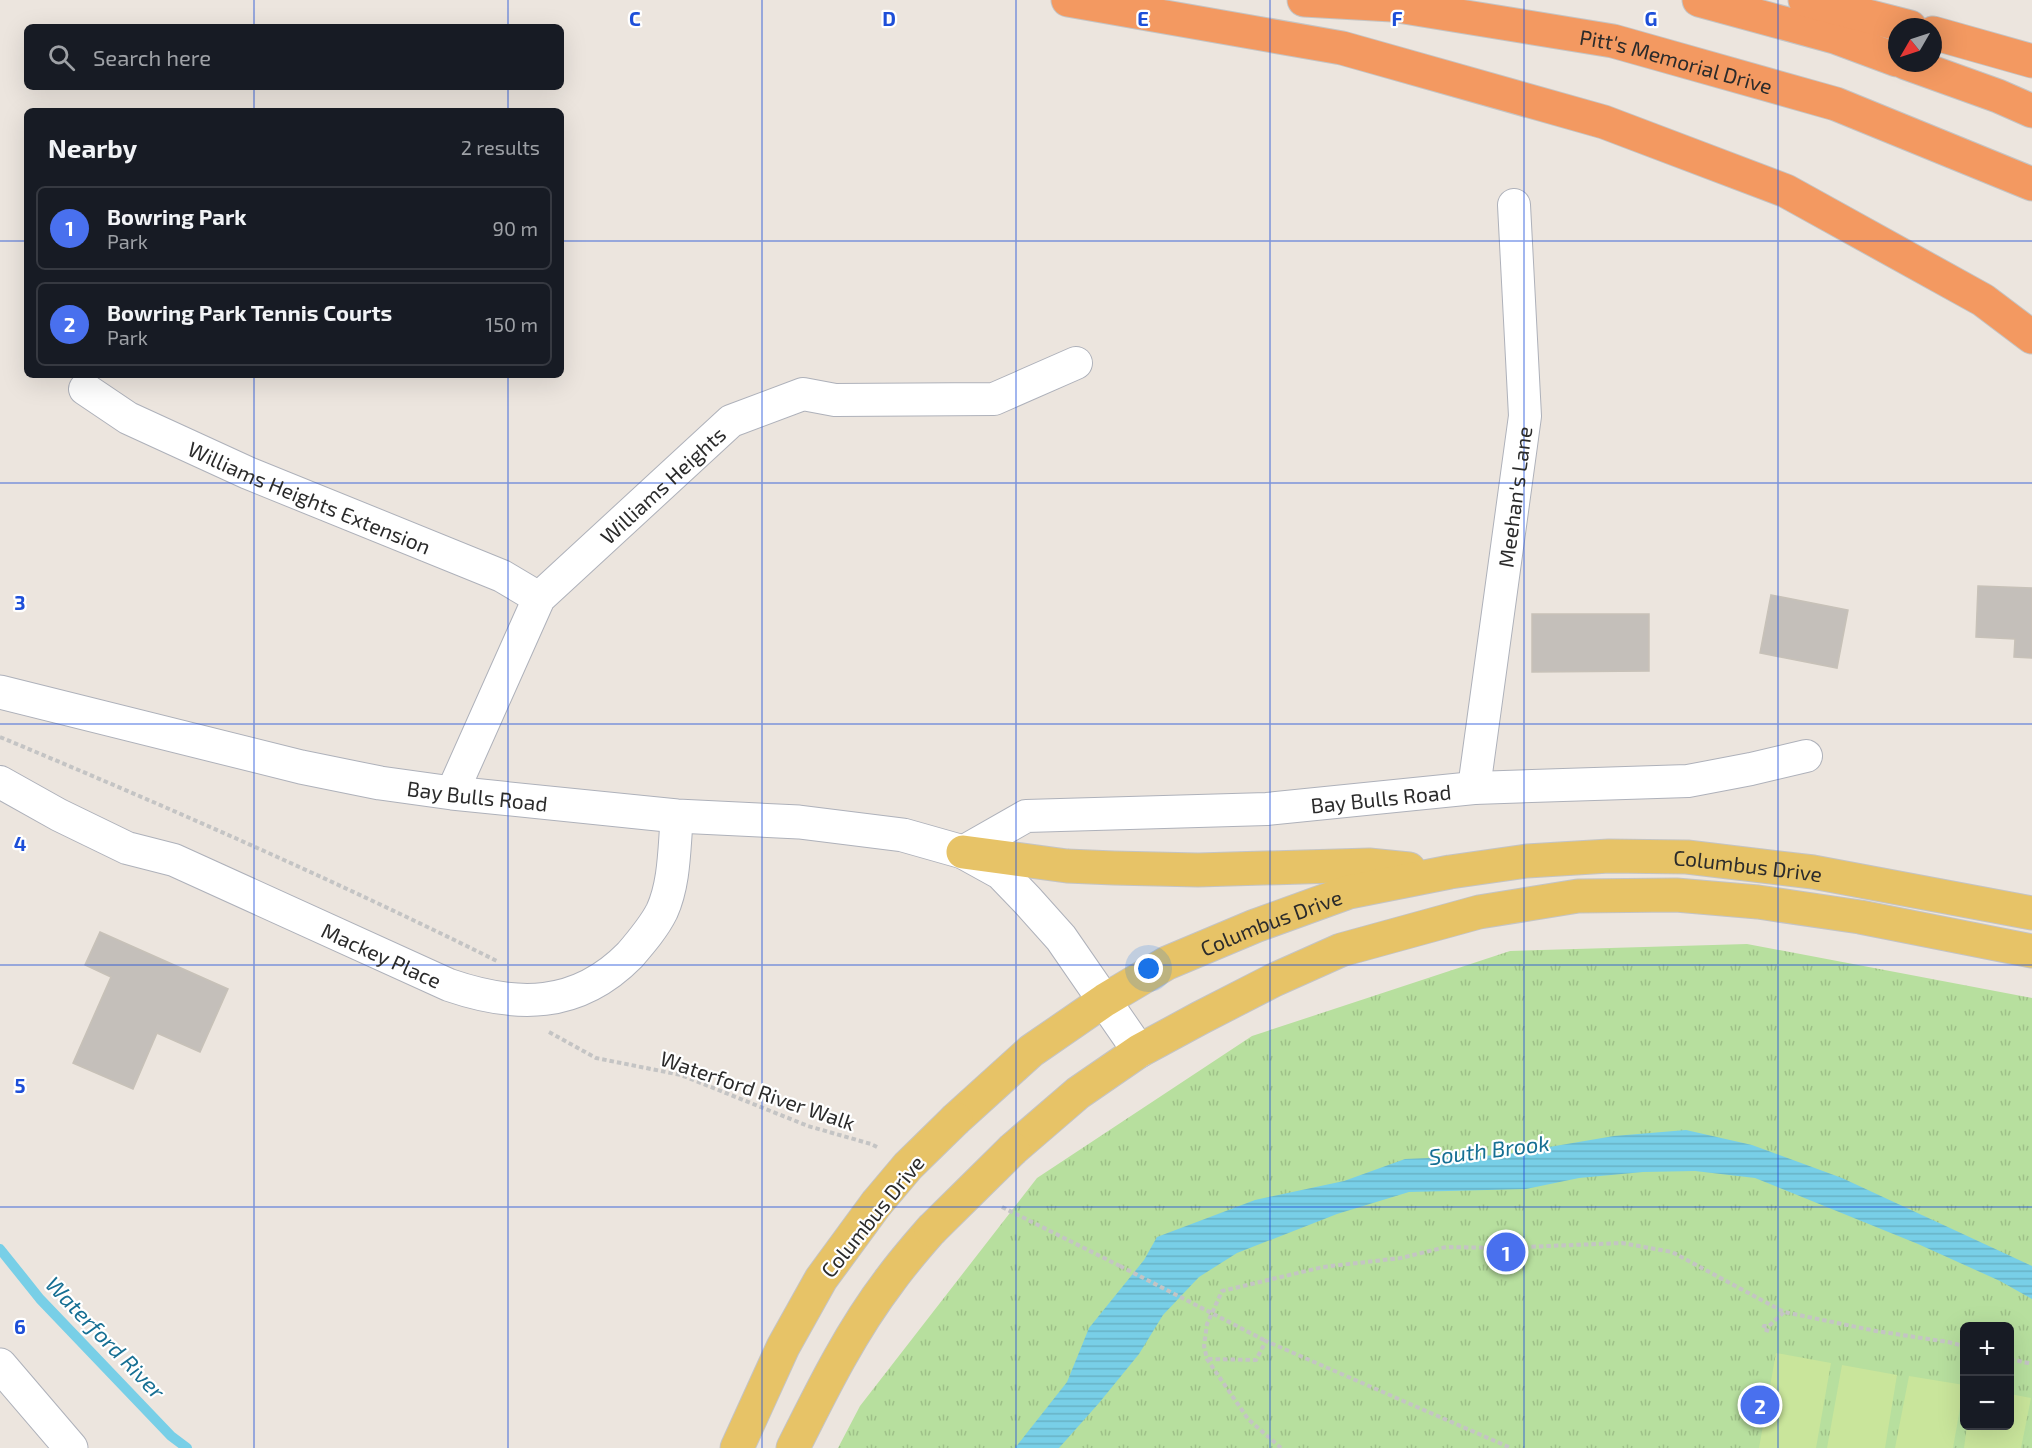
<!DOCTYPE html>
<meta charset="utf-8">
<style>
body{margin:0;font-family:"Exo 2",sans-serif;background:#242831;color:#f1f3f6}
.controls{position:absolute;right:18px;bottom:18px;display:grid;overflow:hidden;border-radius:9px;box-shadow:0 6px 24px #0002}
.controls button{width:54px;height:54px;display:grid;place-items:center;padding:0;border:0;border-bottom:2px solid #363941;background:#171b24;color:#f1f3f6;font:30px sans-serif}
.compass{position:absolute;left:1888px;top:18px;width:54px;height:54px;border-radius:50%;background:#171b24;box-shadow:0 6px 24px #0002;rotate:231deg}
.you{position:absolute;left:1149px;top:969px;width:21px;height:21px;margin:-15px;border:4px solid #fff;border-radius:50%;background:#1a73e8;box-shadow:0 0 0 9px #1a73e833}
.badge{display:grid;place-items:center;width:39px;height:39px;border-radius:50%;background:#4970ee;color:#fff;font-size:20px;font-weight:700}
.pin{position:absolute;translate:-50% -50%;border:3px solid #fff;box-shadow:0 2px 6px #0006}
.list{margin:0;padding:0;list-style:none}
h2{display:flex;justify-content:space-between;align-items:center;height:78px;margin:0;padding:0 24px;font-size:26px}
h2 small{font-size:20px;font-weight:400;color:#9ea1a6}
.list li{display:grid;grid-template-columns:39px 1fr auto;gap:18px;align-items:center;box-sizing:border-box;height:84px;margin:0 12px 12px;padding:0 12px;border:2px solid #363941;border-radius:9px}
.list b{display:block;font-size:22px;white-space:nowrap}
.list p{margin:0;font-size:20px;white-space:nowrap;color:#9ea1a6}
.list em{font-size:20px;font-style:normal;color:#9ea1a6}
.icon{flex:none;width:33px;height:33px;fill:none;stroke:currentColor;stroke-width:2;stroke-linecap:round;stroke-linejoin:round}
.map{position:relative;flex:none;width:2032px;height:1448px;overflow:hidden}
.search{position:absolute;background:#171b24;box-shadow:0 6px 24px #0002;left:24px;top:24px;width:540px;height:66px;display:flex;align-items:center;gap:15px;box-sizing:border-box;padding:0 21px;border-radius:9px;color:#9ea1a6;font-size:22px}
.panel{position:absolute;background:#171b24;box-shadow:0 6px 24px #0002;left:24px;top:108px;width:540px;height:270px;border-radius:9px}
.map>svg:first-child{display:block}
.park{fill:url(#park-tufts);fill-rule:evenodd}
.pitch{fill:#c9e59b}
.water{fill:url(#water-rules)}
.lines{fill:none;stroke-linecap:round;stroke-linejoin:round}
.stream{stroke:#78cfe7;stroke-width:10}
.building{fill:#c4bfba;stroke:#c7c1b8;stroke-width:1.5}
.minor-casing{stroke:#aeb1ba;stroke-width:34}
.tertiary-casing{stroke:#aeb1ba;stroke-width:35}
.secondary-casing{stroke:#aeb1ba;stroke-width:35}
.primary-casing{stroke:#c4c4c4;stroke-width:35}
.motorway-casing{stroke:#c4c4c4;stroke-width:35}
.path{stroke:#c4c4c4;stroke-width:4;stroke-dasharray:4.5 3;stroke-linecap:butt}
.minor{stroke:#fff;stroke-width:32}
.tertiary{stroke:#fff;stroke-width:33}
.secondary{stroke:#fff;stroke-width:33}
.primary{stroke:#e7c367;stroke-width:33}
.motorway{stroke:#f39961;stroke-width:33}
.primary-bridge-casing{stroke:#c4c4c4;stroke-width:35;stroke-linecap:butt}
.path-bridge{stroke:#c4c4c4;stroke-width:4;stroke-dasharray:4.5 3;stroke-linecap:butt}
.primary-bridge{stroke:#e7c367;stroke-width:33}
.grid{fill:none;stroke:#1d4ed8;stroke-width:1.5;stroke-opacity:0.55}
.labels{text-anchor:middle;dominant-baseline:central;stroke-width:4.5;stroke-linejoin:round;paint-order:stroke}
.street-label{font-size:21px;fill:#2b2b2b;stroke:#fff}
.water-label{font-size:22px;font-style:italic;fill:#166f93;stroke:#fff}
.grid-label{font-size:20px;text-anchor:middle;font-weight:bold;fill:#1d4ed8;stroke:#fff;stroke-width:4.5;stroke-linejoin:round;paint-order:stroke}
</style>
<div class="map">
<svg width="2032" height="1448" viewBox="0 0 2032 1448">
<defs>
<pattern id="park-tufts" width="24" height="20" patternUnits="userSpaceOnUse" patternTransform="scale(1.5)"><rect width="24" height="20" fill="#b7df9e"/><path d="M3 7l-1-3M5 7V3M7 7l1-3M15 17l-1-3M17 17v-4M19 17l1-3" fill="none" stroke="#9ec088"/></pattern>
<pattern id="water-rules" width="6" height="5" patternUnits="userSpaceOnUse" patternTransform="scale(1.5)"><rect width="6" height="5" fill="#78cfe7"/><path d="M0 2.5h6" fill="none" stroke="#68b2c6"/></pattern>
</defs>
<rect width="100%" height="100%" fill="#ece5de"/>
<path class="park" d="M 1747,944 L 2032,998 L 2032,1448 L 838,1448 L 860,1406 L 1037,1178 L 1252,1036 L 1510,951 ZM 1964,1326 L 2010,1326 L 2010,1426 L 1964,1426 Z"/>
<path class="pitch" d="M 1776,1353 L 1831,1363 L 1816,1448 L 1759,1448 Z
M 1842,1365 L 1897,1375 L 1885,1448 L 1827,1448 Z
M 1909,1376 L 1964,1385 L 1953,1448 L 1895,1448 Z
M 2010,1394 L 2031,1398 L 2021,1448 L 1964,1448 L 1967,1426 L 2010,1426 Z"/>
<path class="water" d="M 1686,1130 L 1752,1145 L 1842,1178 L 2032,1266 L 2032,1299 L 2000,1281 L 1918,1244 L 1755,1178 L 1695,1171 L 1643,1172 L 1579,1178 L 1526,1189 L 1409,1192 L 1337,1214 L 1237,1253 L 1199,1277 L 1163,1315 L 1139,1354 L 1099,1403 L 1059,1448 L 1015,1448 L 1067,1382 L 1089,1328 L 1144,1260 L 1157,1237 L 1255,1200 L 1344,1181 L 1405,1159 L 1502,1155 L 1614,1136 Z"/>
<g class="lines">
<path class="stream" d="M 0,1249 L 40,1299 L 171,1436 L 187,1448"/>
</g>
<path class="building" d="M 1978,586 L 2032,588 L 2032,658 L 2014,657 L 2015,639 L 1976,637 Z
M 1771,595 L 1848,610 L 1837,668 L 1760,653 Z
M 1532,614 L 1649,614 L 1649,671 L 1532,672 Z
M 100,932 L 228,989 L 200,1052 L 157,1033 L 133,1089 L 73,1063 L 111,977 L 85,965 Z"/>
<g class="lines">
<defs>
<g id="minor">
<path id="s1" d="M 85,389 L 128,418 L 248,473 L 502,576 L 539,598"/>
<path id="s2" d="M 0,782 L 59,815 L 127,848 L 174,860 L 449,985 C 516,1008 577,1009 630,955 C 642,941 654,927 662,911 C 675,882 674,847 677,816"/>
<path id="s3" d="M 1474,788 L 1525,416 L 1514,205"/>
<path id="s4" d="M 452,793 L 539,598 L 731,421 L 803,394 L 835,400 L 994,399 L 1076,363"/>
<path id="s5" d="M 963,852 L 1026,816 L 1267,809 L 1474,788 L 1688,781 L 1751,769 L 1806,756"/>
</g>
<g id="tertiary">
<path id="s6" d="M 0,692 L 301,767 L 380,783 L 452,793 L 677,816 L 799,822 L 903,835 L 963,852 L 1001,873 L 1027,900 L 1061,938 L 1139,1051"/>
</g>
<path id="secondary" d="M 0,1365 L 71,1448"/>
<g id="primary">
<path d="M 963,852 L 1067,866 L 1114,868 L 1198,870 L 1369,865 L 1409,869"/>
<path id="s7" d="M 956,1119 L 1031,1051 L 1105,1000 L 1167,963 L 1255,926 L 1349,892 L 1450,872 L 1527,861 L 1609,856 L 1687,857 L 1813,872 L 2032,913"/>
<path d="M 1013,1149 L 1078,1093 L 1139,1051 L 1200,1018 L 1274,980 L 1341,950 L 1479,912 L 1578,896 L 1676,895 L 1758,902 L 1860,917 L 2032,951"/>
<path d="M 737,1448 L 783,1347 L 821,1279 L 876,1204"/>
<path d="M 793,1448 C 822,1390 851,1331 890,1280 C 903,1262 917,1246 931,1230"/>
</g>
<g id="motorway">
<path d="M 1068,0 L 1342,48 L 1604,122 L 1786,191 L 1983,300 L 2032,337"/>
<path id="s8" d="M 1304,0 L 1392,5 L 1613,41 L 1836,104 L 2032,184"/>
<path d="M 1699,0 L 1835,37 L 1897,60"/>
<path d="M 1805,0 L 1910,27"/>
<path d="M 1933,33 L 2032,61"/>
<path d="M 1906,63 L 1998,96 L 2032,111"/>
</g>
</defs>
<use href="#minor" class="minor-casing"/>
<use href="#tertiary" class="tertiary-casing"/>
<use href="#secondary" class="secondary-casing"/>
<use href="#primary" class="primary-casing"/>
<use href="#motorway" class="motorway-casing"/>
<path class="path" d="M 0,737 C 168,807 334,880 497,961
M 549,1032 L 596,1058 L 681,1075 L 808,1126 L 871,1144 L 879,1148
M 1002,1207 L 1120,1266
M 1769,1331 L 1763,1329 L 1764,1326 L 1769,1326 L 1784,1312
M 1208,1359 L 1256,1360 L 1266,1341 L 1511,1448
M 2010,1359 L 2032,1364
M 1281,1448 L 1248,1419 L 1207,1359 L 1204,1346 L 1207,1324 L 1222,1291 L 1323,1267 L 1401,1258 L 1446,1247 L 1500,1248 L 1622,1243 L 1672,1252 L 1784,1312 L 1876,1331 L 1948,1342 L 1964,1346"/>
<use href="#minor" class="minor"/>
<use href="#tertiary" class="tertiary"/>
<use href="#secondary" class="secondary"/>
<use href="#primary" class="primary"/>
<use href="#motorway" class="motorway"/>
<defs>
<path id="primary-bridge" d="M 876,1204 L 908,1166 L 956,1119
M 931,1230 L 1013,1149"/>
</defs>
<use href="#primary-bridge" class="primary-bridge-casing"/>
<path class="path-bridge" d="M 1120,1266 L 1266,1341"/>
<use href="#primary-bridge" class="primary-bridge"/>
</g>
<path class="grid" d="M 254,0 L 254,27M 508,0 L 508,27M 762,0 L 762,1448M 1016,0 L 1016,1448M 1270,0 L 1270,1448M 1524,0 L 1524,1448M 1778,0 L 1778,1448M 254,87 L 254,111M 508,87 L 508,111M 0,241 L 27,241M 561,241 L 2032,241M 254,375 L 254,1448M 508,375 L 508,1448M 0,483 L 2032,483M 0,724 L 2032,724M 0,965 L 2032,965M 0,1207 L 2032,1207"/>
<g class="labels">
<g class="street-label">
<text stroke="none"><textPath href="#s8" startOffset="378">Pitt's Memorial Drive</textPath></text>
<text stroke="none"><textPath href="#s4" startOffset="381">Williams Heights</textPath></text>
<text stroke="none"><textPath href="#s1" startOffset="250">Williams Heights Extension</textPath></text>
<text stroke="none"><textPath href="#s3" startOffset="294">Meehan's Lane</textPath></text>
<text stroke="none"><textPath href="#s6" startOffset="489">Bay Bulls Road</textPath></text>
<text stroke="none"><textPath href="#s5" startOffset="428">Bay Bulls Road</textPath></text>
<text stroke="none"><textPath href="#s7" startOffset="861">Columbus Drive</textPath></text>
<text stroke="none"><textPath href="#s7" startOffset="375">Columbus Drive</textPath></text>
<text stroke="none"><textPath href="#s2" startOffset="420">Mackey Place</textPath></text>
<text transform="translate(758 1090) rotate(19)">Waterford River Walk</text>
<text transform="translate(872 1216) rotate(-51)">Columbus Drive</text>
</g>
<g class="water-label">
<text transform="translate(1489 1149) rotate(-7)">South Brook</text>
<text transform="translate(106 1337) rotate(46)">Waterford River</text>
</g>
</g>
<g class="grid-label">
<text x="635" y="26">C</text>
<text x="889" y="26">D</text>
<text x="1143" y="26">E</text>
<text x="1397" y="26">F</text>
<text x="1651" y="26">G</text>
<text x="20" y="610">3</text>
<text x="20" y="851">4</text>
<text x="20" y="1093">5</text>
<text x="20" y="1334">6</text>
</g>
</svg>
<div class="controls">
<button>+</button>
<button>−</button>
</div>
<svg class="compass" viewBox="-18 -18 36 36"><path d="M0-13l5 13h-10z" fill="#e53935"/><path d="M0 13l5-13h-10z" fill="#9ea1a6"/></svg>
<div class="you"></div>
<div class="pin badge" style="left:1506px;top:1252px">1</div>
<div class="pin badge" style="left:1760px;top:1405px">2</div>
<div class="search"><svg class="icon" aria-label="search" viewBox="0 0 24 24"><circle cx="10" cy="10" r="6"/><path d="M15 15l6 6"/></svg>Search here</div>
<section class="panel">
<h2>Nearby<small>2 results</small></h2>
<ul class="list">
<li><span class="badge">1</span><div><b>Bowring Park</b><p>Park</p></div><em>90 m</em></li>
<li><span class="badge">2</span><div><b>Bowring Park Tennis Courts</b><p>Park</p></div><em>150 m</em></li>
</ul>
</section>
</div>
